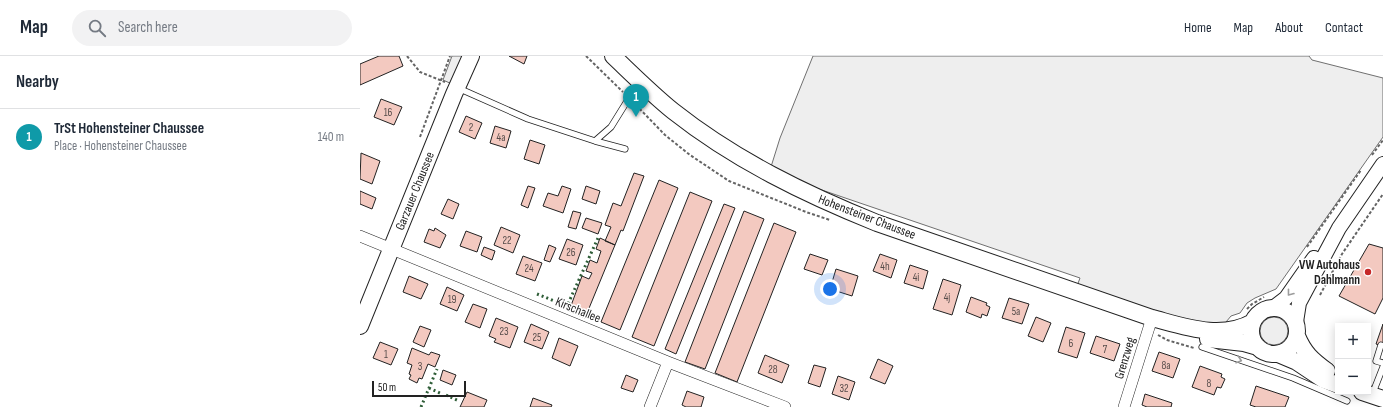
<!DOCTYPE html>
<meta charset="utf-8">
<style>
body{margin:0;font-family:"Sofia Sans Condensed",sans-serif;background:#f2f2f3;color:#1f2937}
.controls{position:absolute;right:12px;bottom:12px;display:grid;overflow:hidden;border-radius:0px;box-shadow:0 2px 10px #0003}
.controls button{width:36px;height:36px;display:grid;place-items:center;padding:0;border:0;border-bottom:1px solid #e0e1e3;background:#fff;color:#1f2937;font:20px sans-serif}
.scale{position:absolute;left:12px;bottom:10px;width:94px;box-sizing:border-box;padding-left:4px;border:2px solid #222;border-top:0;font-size:11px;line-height:14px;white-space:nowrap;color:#222;-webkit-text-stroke:3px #fff;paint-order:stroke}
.you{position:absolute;left:470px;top:233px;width:14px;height:14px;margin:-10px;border:3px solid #fff;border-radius:50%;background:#1a73e8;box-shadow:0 0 0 6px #1a73e833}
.badge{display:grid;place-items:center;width:26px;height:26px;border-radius:50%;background:#111827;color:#fff;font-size:13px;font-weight:700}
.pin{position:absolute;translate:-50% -33px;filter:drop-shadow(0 1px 2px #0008)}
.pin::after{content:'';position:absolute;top:21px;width:14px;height:12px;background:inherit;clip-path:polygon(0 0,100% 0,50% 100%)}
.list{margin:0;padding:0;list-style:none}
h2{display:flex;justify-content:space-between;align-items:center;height:52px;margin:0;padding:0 16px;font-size:17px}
h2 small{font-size:13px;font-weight:400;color:#747a83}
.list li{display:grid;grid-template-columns:26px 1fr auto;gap:12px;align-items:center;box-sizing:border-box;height:56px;padding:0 16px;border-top:1px solid #e0e1e3}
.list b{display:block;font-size:15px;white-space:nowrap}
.list p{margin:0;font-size:13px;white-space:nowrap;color:#747a83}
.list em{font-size:13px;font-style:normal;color:#747a83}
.icon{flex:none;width:22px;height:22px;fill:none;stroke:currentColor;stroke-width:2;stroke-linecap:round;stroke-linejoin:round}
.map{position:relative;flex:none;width:1023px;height:351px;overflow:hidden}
header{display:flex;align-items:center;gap:24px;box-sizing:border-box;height:56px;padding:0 20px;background:#fff;border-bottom:1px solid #e0e1e3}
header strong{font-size:19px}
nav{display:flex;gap:22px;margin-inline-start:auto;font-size:14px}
.search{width:280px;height:36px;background:#f2f2f3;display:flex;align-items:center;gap:10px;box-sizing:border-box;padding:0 14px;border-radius:22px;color:#747a83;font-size:15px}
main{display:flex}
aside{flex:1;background:#fff}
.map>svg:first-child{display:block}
.green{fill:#eee;stroke:#6f6f6f}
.building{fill:#f3c9c0;stroke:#222}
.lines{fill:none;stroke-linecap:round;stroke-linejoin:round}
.service-casing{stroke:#222;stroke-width:7}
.minor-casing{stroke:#222;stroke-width:12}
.tertiary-casing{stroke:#222;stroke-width:16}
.secondary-casing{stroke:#222;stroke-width:18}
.path{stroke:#646464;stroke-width:2;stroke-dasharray:3 2;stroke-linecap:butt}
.service{stroke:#fff;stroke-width:5.5}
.minor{stroke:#fff;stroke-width:11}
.tertiary{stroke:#fff;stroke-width:14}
.secondary{stroke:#fff;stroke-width:16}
.hedge{stroke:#2f5e38;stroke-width:3;stroke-dasharray:2 3;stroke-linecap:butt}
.oneway{stroke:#9c9c9c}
.poi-dot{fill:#c62828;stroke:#fff;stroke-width:1.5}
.labels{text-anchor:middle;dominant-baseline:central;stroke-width:3;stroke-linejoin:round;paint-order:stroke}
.number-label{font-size:11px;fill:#564c4a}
.street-label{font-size:13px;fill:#222;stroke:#fff}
.poi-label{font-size:13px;font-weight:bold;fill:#222;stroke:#fff;text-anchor:end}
</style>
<header>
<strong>Map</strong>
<div class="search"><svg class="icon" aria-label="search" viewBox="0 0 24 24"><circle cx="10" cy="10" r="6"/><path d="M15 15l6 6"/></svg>Search here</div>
<nav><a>Home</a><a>Map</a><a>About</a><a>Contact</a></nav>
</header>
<main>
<aside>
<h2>Nearby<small></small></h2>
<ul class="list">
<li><span class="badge" style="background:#0f9aa8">1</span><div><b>TrSt Hohensteiner Chaussee</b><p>Place · Hohensteiner Chaussee</p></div><em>140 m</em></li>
</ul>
</aside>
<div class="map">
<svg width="1023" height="351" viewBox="0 0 1023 351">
<rect width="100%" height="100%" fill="#fff"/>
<path class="green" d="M 92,0 L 103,0 L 92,28 L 83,24 Z
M 453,0 L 949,0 L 952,4 L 1023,22 L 1023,81 L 916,233 L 895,242 L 887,247 L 880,257 L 871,260 L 866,266 L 866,272 L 847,272 L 717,230 L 720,222 L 453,131 L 410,114 L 420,82 Z
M900 275a14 14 0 1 1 28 0a14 14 0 1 1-28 0Z"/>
<path class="building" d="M 19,0 L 39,0 L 43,10 L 0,29 L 0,8 Z
M 149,0 L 167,0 L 164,8 Z
M 21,43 L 42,51 L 34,69 L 14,61 Z
M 106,60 L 122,67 L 115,83 L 99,76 Z
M 135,70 L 151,75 L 146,92 L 130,87 Z
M 170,84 L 185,89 L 179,108 L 164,103 Z
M 1,97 L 20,105 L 12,128 L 0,123 Z
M 274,117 L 284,120 L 263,175 L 261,174 L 255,189 L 245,185 L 251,171 L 245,169 L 253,147 L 261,150 Z
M 299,124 L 318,132 L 260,274 L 241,266 Z
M 168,130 L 175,132 L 168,152 L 161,149 Z
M 202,130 L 211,133 L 203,157 L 183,150 L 188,137 L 198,140 Z
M 226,130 L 240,135 L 236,148 L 222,143 Z
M 0,135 L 16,142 L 12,153 L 0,148 Z
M 330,136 L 352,145 L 294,290 L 272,281 Z
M 88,143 L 99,148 L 93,163 L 81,158 Z
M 364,148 L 375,152 L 316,298 L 305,293 Z
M 213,155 L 221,157 L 216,173 L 208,171 Z
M 384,155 L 404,163 L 345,313 L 325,306 Z
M 226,162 L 242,167 L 238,178 L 222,172 Z
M 414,167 L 436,176 L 377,326 L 355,317 Z
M 141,171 L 160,179 L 153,197 L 134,189 Z
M 75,172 L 86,179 L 80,192 L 64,186 L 69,173 L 74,175 Z
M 106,175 L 122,181 L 117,196 L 100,190 Z
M 240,182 L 255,189 L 225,262 L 209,255 L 222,220 L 229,223 L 232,217 L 226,215 L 230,204 L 237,207 L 241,195 L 236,193 Z
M 207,183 L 223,189 L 216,209 L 199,203 Z
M 1009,188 L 1023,192 L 1023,242 L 1015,258 L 979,240 Z
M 189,189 L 196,192 L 190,206 L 184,204 Z
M 124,191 L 135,195 L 132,204 L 121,199 Z
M 450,198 L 468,204 L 462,219 L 444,213 Z
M 520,198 L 537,204 L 531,222 L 513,215 Z
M 163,200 L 182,207 L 175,225 L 156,218 Z
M 550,209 L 568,215 L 563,233 L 544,227 Z
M 476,213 L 498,220 L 492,240 L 470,233 Z
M 49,220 L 68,228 L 61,243 L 43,236 Z
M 583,223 L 601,229 L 592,259 L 573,253 Z
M 87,231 L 104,239 L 97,255 L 80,248 Z
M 611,241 L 627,247 L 626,249 L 630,251 L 627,260 L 622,258 L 621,262 L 606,256 Z
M 649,242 L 669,248 L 662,268 L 642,262 Z
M 113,248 L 127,253 L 120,272 L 105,266 Z
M 676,261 L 691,267 L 683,286 L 668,280 Z
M 136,262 L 158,271 L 150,292 L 134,286 L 136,283 L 129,280 Z
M 171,268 L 189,276 L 182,293 L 164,286 Z
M 1023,268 L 1023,290 L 1016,288 Z
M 60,270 L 71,274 L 64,291 L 53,286 Z
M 706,271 L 725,277 L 717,302 L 698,296 Z
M 736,280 L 760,288 L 754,305 L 730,297 Z
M 199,282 L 218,290 L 210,310 L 192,302 Z
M 20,286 L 38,293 L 31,309 L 13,302 Z
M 52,292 L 69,299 L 71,296 L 80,299 L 75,311 L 68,308 L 62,323 L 59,322 L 57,327 L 49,323 L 51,319 L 49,318 L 52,309 L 47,307 Z
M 799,296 L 820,303 L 813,322 L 792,315 Z
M 405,299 L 429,309 L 422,327 L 398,317 Z
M 518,303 L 533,310 L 525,328 L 510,322 Z
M 454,309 L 466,312 L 460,331 L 448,327 Z
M 840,310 L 862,318 L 861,321 L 865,323 L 861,332 L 857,331 L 854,339 L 832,331 Z
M 83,314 L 96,319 L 92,329 L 80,324 Z
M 266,319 L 278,324 L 273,336 L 261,332 Z
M 478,320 L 495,326 L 489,344 L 472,338 Z
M 896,330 L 929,341 L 925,351 L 896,351 L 890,349 Z
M 327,335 L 344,341 L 341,351 L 326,351 L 322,349 Z
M 107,336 L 127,344 L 124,351 L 100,351 Z
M 785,338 L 812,347 L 811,351 L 787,351 L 782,349 Z
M 173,342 L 192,349 L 191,351 L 170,351 Z"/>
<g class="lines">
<defs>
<path id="service" d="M 98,32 L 168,63 L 235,85 L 265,93
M 235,85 L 251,71 L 269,42 L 281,28
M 1021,289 L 1016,305 L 1023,307
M 842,291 L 933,322 L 987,345
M 1012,339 L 1023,311"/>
<path id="minor" d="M 0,180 L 308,306 L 425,351
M 290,351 L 308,306
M 764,351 L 792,262"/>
<path id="tertiary" d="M 913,252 L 926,242 L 954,202
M 936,266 L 939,247 L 979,172 L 1023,108"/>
<path id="secondary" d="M 253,0 C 273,19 292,38 313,55 C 375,104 445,138 517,167 L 792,262 C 826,271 861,284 893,266
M891 275a23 23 0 1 1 46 0a23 23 0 1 1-46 0Z
M 0,270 L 94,38 L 111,0
M 937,280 C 944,297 952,304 967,315
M 848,283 L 884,287 L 898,291
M 918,298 L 937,306 L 964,324 L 978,329
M 1002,336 L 1023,343"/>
</defs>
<use href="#service" class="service-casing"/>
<use href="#minor" class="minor-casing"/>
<use href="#tertiary" class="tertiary-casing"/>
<use href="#secondary" class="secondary-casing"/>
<path class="path" d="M 47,0 L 60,16 L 85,26
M 226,0 L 263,36
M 276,49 L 305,79 L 330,99 L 369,125 L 446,156 L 470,164
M 60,81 L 90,0
M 1012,99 L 1023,84
M 947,191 L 1001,114
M 960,239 L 982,198 L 1023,138
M 887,253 L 892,248 L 904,241
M 798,279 L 807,284 L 834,292"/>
<use href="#service" class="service"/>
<use href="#minor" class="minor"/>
<use href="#tertiary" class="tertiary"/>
<use href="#secondary" class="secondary"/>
<path class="hedge" d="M 177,238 L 207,250 L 238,182
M 69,332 L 82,338
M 86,339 L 99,345
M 61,351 L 77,313"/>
</g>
<defs><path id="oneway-chevron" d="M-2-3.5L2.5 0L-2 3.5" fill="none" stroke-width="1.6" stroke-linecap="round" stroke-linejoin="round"/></defs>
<g class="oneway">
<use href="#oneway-chevron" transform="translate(930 237) rotate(128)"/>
<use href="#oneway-chevron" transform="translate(879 304) rotate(18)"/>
</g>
<circle class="poi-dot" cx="1008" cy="216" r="4"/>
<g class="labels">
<g class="number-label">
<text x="28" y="56">16</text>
<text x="111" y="71">2</text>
<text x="141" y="81">4a</text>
<text x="147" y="184">22</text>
<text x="211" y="196">26</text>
<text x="525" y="210">4h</text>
<text x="169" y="212">24</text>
<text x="556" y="221">4i</text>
<text x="587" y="241">4j</text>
<text x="92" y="243">19</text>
<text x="656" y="255">5a</text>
<text x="144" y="275">23</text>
<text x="177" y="281">25</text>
<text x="711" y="287">6</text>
<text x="745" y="293">7</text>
<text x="26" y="298">1</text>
<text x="806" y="309">8a</text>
<text x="60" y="310">3</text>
<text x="413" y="313">28</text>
<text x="849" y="327">8</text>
<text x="484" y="332">32</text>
</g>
<g class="street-label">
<text transform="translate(55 135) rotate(-68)">Garzauer Chaussee</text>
<text transform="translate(507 161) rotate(21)">Hohensteiner Chaussee</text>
<text transform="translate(218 254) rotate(22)">Kirschallee</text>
<text transform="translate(765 302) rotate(-73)">Grenzweg</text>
</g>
<g class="poi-label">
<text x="1000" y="209">VW Autohaus<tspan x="1000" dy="15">Dahlmann</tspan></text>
</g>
</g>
</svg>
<div class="controls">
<button>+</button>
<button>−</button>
</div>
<div class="scale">50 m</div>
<div class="you"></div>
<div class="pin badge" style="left:276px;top:61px;background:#0f9aa8">1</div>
</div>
</main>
